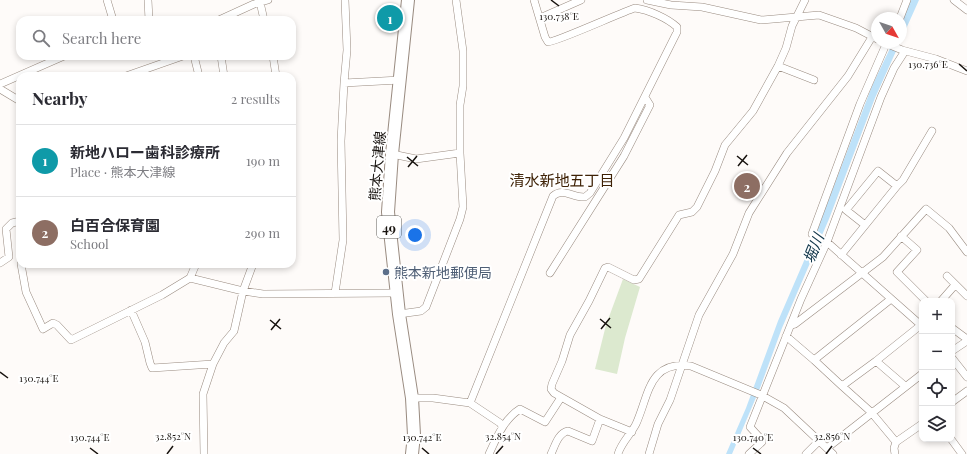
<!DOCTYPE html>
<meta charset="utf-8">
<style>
body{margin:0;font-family:"Playfair Display","Noto Sans JP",serif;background:#f7f7f7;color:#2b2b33}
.controls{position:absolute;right:12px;bottom:12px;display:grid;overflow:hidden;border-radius:8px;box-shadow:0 2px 6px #0003}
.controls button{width:36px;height:36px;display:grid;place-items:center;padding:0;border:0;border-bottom:1px solid #e1e1e2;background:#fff;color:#2b2b33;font:20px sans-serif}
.compass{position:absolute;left:871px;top:12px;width:36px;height:36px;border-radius:50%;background:#fff;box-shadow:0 2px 6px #0003;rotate:130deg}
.you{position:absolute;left:415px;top:235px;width:14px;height:14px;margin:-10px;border:3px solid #fff;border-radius:50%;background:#1a73e8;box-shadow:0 0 0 6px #1a73e833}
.badge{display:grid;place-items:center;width:26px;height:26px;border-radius:50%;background:#d93025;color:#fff;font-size:13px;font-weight:700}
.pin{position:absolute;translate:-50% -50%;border:2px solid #fff;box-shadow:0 1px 4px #0006}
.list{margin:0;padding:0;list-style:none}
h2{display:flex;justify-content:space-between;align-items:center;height:52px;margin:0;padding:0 16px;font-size:17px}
h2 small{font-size:13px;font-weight:400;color:#7c7c81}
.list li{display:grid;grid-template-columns:26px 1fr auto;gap:12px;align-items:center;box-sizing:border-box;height:72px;padding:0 16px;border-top:1px solid #e1e1e2}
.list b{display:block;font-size:15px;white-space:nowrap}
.list p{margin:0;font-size:13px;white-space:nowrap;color:#7c7c81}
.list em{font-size:13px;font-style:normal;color:#7c7c81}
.icon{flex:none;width:22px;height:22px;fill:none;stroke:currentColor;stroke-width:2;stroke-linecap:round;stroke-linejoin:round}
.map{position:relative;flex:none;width:967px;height:454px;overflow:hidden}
.search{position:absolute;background:#fff;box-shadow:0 2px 6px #0003;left:16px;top:16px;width:280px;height:44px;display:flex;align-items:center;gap:10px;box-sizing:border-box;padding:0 14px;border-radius:12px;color:#7c7c81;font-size:15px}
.panel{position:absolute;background:#fff;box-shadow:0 2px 6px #0003;left:16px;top:72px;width:280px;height:196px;border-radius:12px}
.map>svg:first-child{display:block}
.green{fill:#dce9cf}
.water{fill:#bee2f9}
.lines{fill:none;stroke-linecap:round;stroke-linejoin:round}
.street-casing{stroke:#998b80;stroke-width:8}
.primary-casing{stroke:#998b80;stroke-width:14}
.street{stroke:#fff;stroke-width:7}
.primary{stroke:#fff;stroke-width:12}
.ticks{fill:none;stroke:#18130f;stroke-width:1.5}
.service-dot{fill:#5c6f8a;stroke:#fff;stroke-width:1.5}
.labels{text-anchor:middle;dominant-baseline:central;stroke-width:4;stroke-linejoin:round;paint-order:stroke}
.shield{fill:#fff;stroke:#5d5a57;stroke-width:1}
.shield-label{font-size:13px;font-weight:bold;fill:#18130f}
.street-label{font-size:14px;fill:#18130f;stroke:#fff}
.service-label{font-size:14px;fill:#4e5e75;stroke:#fff;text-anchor:start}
.neighbourhood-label{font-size:15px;fill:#3f2206;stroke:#fff}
.water-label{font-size:15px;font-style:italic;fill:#0f3448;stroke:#fff}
.ticks-label{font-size:10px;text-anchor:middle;fill:#18130f;stroke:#fff;stroke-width:4;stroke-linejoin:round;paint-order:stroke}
</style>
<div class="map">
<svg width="967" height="454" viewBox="0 0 967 454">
<rect width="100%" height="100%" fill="#fefbf9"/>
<path class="green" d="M 623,279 L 640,287 L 625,338 L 617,374 L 595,369 L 606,325 Z"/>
<path class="water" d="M 911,0 L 919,0 L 875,98 L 829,219 L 782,328 L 760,388 L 732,454 L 726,454 L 746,408 L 778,321 L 816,233 L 872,86 L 893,42 L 901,42 L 901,24 Z"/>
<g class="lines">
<defs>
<path id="street" d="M 107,0 L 113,20
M 148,0 L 149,20
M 345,0 L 347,50 L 344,83 L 400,80
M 456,0 L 463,51 L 463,86 L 460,105 L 460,153
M 647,0 L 671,5 L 702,7 L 761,20 L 819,15 L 856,28 L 877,39
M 954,0 L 967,10
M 260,2 L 264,20
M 540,18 L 581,0
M 900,18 L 907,0
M 219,20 L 254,4 L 268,0
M 883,42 L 902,50 L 936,59 L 967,71
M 194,56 L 199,76
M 221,56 L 224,76
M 273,56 L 276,76
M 778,66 L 814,80
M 126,76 L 183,56
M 0,84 L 64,56
M 0,89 L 20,101
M 392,154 L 416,159 L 460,153 L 463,207 L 460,219 L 426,307 L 421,311 L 399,314
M 865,225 L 846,210 L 878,171 L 897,186 L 903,180 L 932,131
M 812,234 L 860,104 L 887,42
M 901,236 L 917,250 L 897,272 L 926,301
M 827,242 L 922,326
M 841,255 L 897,186
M 0,263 L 9,257 L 6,229 L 12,223 L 20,221
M 21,264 L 26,292 L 43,329 L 53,323 L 57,325 L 71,340 L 162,295 L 190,278 L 196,264
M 550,273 L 624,156 L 650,105 L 645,97
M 947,276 L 967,296
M 190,278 L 243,291 L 263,294 L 396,293
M 335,293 L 343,240 L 341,141 L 344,83
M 941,301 L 955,285
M 131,310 L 145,342 L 150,363 L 152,368 L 213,364 L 224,343 L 234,331 L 243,291 L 253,264
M 791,325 L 795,324 L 883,257 L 926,209 L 949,228 L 967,252
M 952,328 L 967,339
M 786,336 L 814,360
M 952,351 L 967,341
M 952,358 L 967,377
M 876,361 L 921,325
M 842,386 L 814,360 L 891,299
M 905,386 L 876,361 L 842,386 L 871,412 L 896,442 L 922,424
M 412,398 L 433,398 L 470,403 L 500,423 L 502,426
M 952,402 L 967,391
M 470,403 L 553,196 C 563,187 573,198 585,197 L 590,193 L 624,138 L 677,32 L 677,27 C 667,18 649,10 635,8 C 622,12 554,43 548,42 L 545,37 L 534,0
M 632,432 L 600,419 L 554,393 L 551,389 L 552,384 L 562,361 L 570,335 L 589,301 L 605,268 L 608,267 L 634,280 L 639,279 L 679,215 L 692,212 L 697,207 L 715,171 L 725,145 L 753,111 L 778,66 L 786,48 L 792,26 L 805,0
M 951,439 L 962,454
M 827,448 L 922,374
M 204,454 L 203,394 L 213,364
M 489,454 C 497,437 504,419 520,409 L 545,422 L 560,399
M 551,454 C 555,446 558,433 568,431 L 592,441 L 600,419
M 618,454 C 621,443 631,434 636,424 C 649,396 648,360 691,366 L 761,395 L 784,408 L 833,454
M 649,454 L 658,424 L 670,400 L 699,315 L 733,254 L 749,213 L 787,153 L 848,76 L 872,37
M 749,454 L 762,442 L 761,439 L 750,427 L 801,299 L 827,242 L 881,97 L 894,68 L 905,51
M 806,454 L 819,441
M 895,454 L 894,448 L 896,442"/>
<path id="primary" d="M 408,0 L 392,154 L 388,212 L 399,314 L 412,398 L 414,435 L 412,454"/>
</defs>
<use href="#street" class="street-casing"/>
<use href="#primary" class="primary-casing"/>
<use href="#street" class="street"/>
<use href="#primary" class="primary"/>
</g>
<path class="ticks" d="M 551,0 L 559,6M 959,64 L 967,71M 737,156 L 748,165M 407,157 L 418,166M 738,166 L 747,155M 408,167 L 417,156M 600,319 L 611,328M 270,320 L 281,329M 601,329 L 610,318M 271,330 L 280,319M 0,372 L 8,378M 90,448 L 98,454M 422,448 L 429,454M 753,448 L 761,454M 167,454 L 173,446M 496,454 L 503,446M 826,454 L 832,446"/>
<circle class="service-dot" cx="386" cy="272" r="4"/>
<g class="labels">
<rect class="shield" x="377" y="216" width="24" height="22" rx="3"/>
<g class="shield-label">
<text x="389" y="227">49</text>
</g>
<g class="street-label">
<text transform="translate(377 166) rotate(-85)">熊本大津線</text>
</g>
<g class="service-label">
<text x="394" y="272">熊本新地郵便局</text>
</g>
<g class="neighbourhood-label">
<text x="562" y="180">清水新地五丁目</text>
</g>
<g class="water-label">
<text transform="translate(813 248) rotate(-68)">堀川</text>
</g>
</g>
<g class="ticks-label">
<text x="559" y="20">130.738°E</text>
<text x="928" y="68">130.736°E</text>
<text x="39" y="382">130.744°E</text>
<text x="173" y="440">32.852°N</text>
<text x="503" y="440">32.854°N</text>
<text x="832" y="440">32.856°N</text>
<text x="90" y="441">130.744°E</text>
<text x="422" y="441">130.742°E</text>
<text x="753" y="441">130.740°E</text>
</g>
</svg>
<div class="controls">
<button>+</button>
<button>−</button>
<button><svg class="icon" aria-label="locate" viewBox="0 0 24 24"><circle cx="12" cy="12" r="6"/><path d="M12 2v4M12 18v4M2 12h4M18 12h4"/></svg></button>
<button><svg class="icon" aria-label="layers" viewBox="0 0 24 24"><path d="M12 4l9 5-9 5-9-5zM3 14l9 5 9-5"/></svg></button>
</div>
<svg class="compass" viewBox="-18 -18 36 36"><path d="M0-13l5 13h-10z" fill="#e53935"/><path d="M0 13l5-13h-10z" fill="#7c7c81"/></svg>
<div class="you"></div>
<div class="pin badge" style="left:390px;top:18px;background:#0f9aa8">1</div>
<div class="pin badge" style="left:747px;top:186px;background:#8d6e63">2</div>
<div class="search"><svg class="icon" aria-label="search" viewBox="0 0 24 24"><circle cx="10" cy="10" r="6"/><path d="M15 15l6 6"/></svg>Search here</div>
<section class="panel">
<h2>Nearby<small>2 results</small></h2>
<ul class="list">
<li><span class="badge" style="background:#0f9aa8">1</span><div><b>新地ハロー歯科診療所</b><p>Place · 熊本大津線</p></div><em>190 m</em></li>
<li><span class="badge" style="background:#8d6e63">2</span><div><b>白百合保育園</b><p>School</p></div><em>290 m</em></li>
</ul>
</section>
</div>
